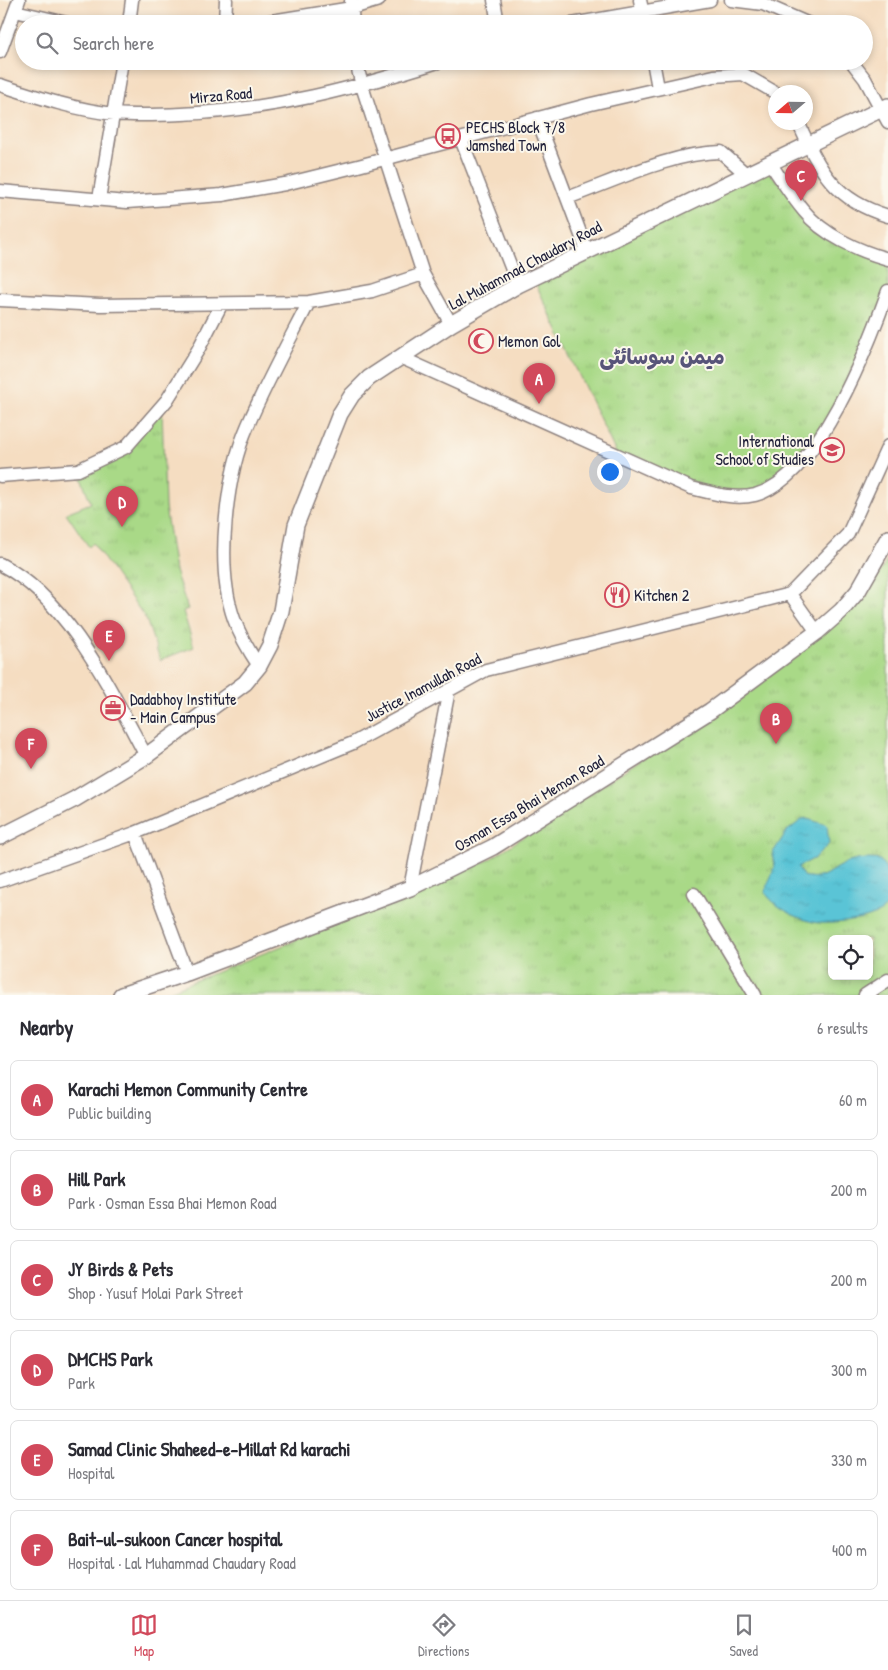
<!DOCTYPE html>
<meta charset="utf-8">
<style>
body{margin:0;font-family:"Patrick Hand","Playpen Sans Arabic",sans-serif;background:#f7f7f7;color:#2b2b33}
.controls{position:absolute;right:15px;bottom:15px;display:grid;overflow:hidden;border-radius:8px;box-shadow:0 2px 8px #0003}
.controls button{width:45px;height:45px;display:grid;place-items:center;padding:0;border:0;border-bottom:1px solid #e1e1e2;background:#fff;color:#2b2b33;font:25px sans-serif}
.compass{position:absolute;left:768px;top:85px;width:45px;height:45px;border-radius:50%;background:#fff;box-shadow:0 2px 8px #0003;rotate:250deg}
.you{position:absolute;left:609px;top:471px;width:18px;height:18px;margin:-12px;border:4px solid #fff;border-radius:50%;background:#1a73e8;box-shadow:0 0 0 8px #1a73e833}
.badge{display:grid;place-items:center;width:32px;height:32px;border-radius:50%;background:#d1495b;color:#fff;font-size:16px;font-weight:700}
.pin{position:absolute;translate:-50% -41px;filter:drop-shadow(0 1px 2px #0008)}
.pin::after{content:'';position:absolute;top:26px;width:18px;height:15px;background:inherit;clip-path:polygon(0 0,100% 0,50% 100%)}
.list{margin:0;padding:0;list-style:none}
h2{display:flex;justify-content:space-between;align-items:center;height:65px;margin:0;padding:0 20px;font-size:21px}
h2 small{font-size:16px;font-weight:400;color:#7c7c81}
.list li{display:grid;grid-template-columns:32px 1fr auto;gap:15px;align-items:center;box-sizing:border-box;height:80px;margin:0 10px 10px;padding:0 10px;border:1px solid #e1e1e2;border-radius:8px}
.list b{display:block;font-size:19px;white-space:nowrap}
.list p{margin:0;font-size:16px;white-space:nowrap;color:#7c7c81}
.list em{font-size:16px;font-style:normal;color:#7c7c81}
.icon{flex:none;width:28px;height:28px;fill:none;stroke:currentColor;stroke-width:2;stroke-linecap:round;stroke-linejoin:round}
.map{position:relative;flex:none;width:888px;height:995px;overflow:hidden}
.search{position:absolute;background:#fff;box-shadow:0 2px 8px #0003;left:15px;right:15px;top:15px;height:55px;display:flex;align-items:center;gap:12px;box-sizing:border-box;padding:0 18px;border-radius:28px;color:#7c7c81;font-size:19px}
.sheet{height:605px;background:#fff}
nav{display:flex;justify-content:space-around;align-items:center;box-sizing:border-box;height:70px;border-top:1px solid #e1e1e2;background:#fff;font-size:14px;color:#7c7c81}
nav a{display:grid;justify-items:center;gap:2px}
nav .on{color:#d1495b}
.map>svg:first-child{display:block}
.grass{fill:url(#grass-tufts);stroke:#667e61;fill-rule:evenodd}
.water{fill:url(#water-ripples);stroke:#3e7388}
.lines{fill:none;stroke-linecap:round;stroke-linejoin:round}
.minor-casing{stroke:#8c807e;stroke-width:15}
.tertiary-casing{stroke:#8c807e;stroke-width:18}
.minor{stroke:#fff;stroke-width:12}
.tertiary{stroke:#fff;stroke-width:15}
.labels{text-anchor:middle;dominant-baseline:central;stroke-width:4;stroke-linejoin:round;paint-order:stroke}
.street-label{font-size:16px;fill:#22223b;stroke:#fbf7ec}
.poi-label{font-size:16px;fill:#22223b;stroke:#fbf7ec;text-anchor:start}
.district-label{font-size:21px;font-weight:bold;fill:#585479;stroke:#fbf7ec}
</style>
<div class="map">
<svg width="888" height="995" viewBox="0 0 888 995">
<defs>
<pattern id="grass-tufts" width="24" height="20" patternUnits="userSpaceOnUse" patternTransform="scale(1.25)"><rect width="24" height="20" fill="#a9d987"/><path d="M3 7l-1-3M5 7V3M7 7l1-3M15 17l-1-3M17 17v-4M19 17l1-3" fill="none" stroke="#91ba75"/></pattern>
<pattern id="water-ripples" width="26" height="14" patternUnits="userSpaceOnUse" patternTransform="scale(1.25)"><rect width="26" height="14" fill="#5ac4d6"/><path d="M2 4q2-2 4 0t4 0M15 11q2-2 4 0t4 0" fill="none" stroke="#4ea8b9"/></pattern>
</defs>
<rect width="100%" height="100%" fill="#fbf7ec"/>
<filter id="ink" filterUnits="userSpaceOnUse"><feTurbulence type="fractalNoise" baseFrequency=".02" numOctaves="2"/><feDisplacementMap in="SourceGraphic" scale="10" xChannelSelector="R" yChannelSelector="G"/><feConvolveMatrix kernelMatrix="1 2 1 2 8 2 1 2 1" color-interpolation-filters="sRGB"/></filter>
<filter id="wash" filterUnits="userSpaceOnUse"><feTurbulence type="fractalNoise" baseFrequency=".0096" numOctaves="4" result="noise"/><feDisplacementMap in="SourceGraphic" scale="20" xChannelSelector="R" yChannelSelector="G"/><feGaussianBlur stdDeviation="1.12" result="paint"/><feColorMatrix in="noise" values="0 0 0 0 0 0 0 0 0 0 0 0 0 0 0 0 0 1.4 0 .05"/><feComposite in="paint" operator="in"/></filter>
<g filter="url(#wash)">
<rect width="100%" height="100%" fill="#f5ddc1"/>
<path class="grass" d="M 763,166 L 826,231 L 888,258 L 888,291 L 826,426 L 773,488 L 726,496 L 617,455 L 533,278 Z
M 162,406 L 165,507 L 175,571 L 188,609 L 183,611 L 194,647 L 160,660 L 146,619 L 93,543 L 89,547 L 66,513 L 91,503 L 78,470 L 126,447 Z
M 888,559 L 888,995 L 159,995 L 382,906 L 487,861 L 760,681 L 865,597 ZM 832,939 L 869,939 L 869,976 L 832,976 Z"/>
<path class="water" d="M 804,818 L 827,825 L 829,844 L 815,858 L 798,867 L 803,876 C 825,881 826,872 844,864 C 855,859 868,858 880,860 C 888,869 888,876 888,888 C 888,893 888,899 888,904 C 883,920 827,926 813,922 C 796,918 773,906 765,892 L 775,866 L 772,854 L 787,831 Z"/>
</g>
<g filter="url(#ink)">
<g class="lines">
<defs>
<path id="minor" d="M 494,0 L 498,24
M 640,0 L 645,24
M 731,0 L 763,4 L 809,24
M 351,1 L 353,24
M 15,11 L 71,24
M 129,24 L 132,0
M 225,24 L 226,0
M 253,24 L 352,8 L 379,0
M 572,24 L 710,0
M 0,52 L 19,0
M 356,61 L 362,86 L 423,274 L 451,324
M 653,61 L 658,88
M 851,61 L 865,79 L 888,122
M 0,85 C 37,97 76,110 114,114 C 136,116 160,115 182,114 C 274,110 355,88 441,61
M 537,118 L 587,251
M 798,122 C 820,171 834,200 888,216
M 461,139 L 518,285
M 770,163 C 781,179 791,196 804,211 C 823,235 859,251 888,259
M 0,191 L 127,202 L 222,195 L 285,184 L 358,166 L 591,104 L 714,76 L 743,74 L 776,93
M 567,198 C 615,181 670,153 721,152 L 746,174
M 99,199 L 122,61
M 0,300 L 100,305 L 309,302 L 372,291 L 423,274
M 402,358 L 691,488 C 712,493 734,500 755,495 C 818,478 868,347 888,291
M 0,476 L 78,470 L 126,447 L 167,400 L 198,350 L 221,305
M 0,564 C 69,600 110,689 146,756
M 790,594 L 817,632
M 259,666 C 249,651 240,636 234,619 C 215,566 226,475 248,425 C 266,383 288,343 309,302
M 135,833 L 187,973
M 0,881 L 135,833 L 353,743 L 486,670 L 790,594 L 848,534 L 888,446
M 410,888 L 449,690
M 694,894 L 755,995
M 865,995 L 888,980"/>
<path id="tertiary" d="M 0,837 L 75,799 L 146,756 L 245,683 L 259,666 L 270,645 L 281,611 L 296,525 L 340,414 L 352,395 L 369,378 L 451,324 L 518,285 L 888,106
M 121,995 L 187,973 L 410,888 L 493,847 L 710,711 L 817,632 L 841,611 L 858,591 L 888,538"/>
</defs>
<use href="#minor" class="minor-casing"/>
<use href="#tertiary" class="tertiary-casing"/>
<use href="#minor" class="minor"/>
<use href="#tertiary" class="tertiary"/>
</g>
</g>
<defs>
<symbol id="bus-ring" viewBox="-11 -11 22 22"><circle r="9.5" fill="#fbf7ec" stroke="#d1495b" stroke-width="1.5"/><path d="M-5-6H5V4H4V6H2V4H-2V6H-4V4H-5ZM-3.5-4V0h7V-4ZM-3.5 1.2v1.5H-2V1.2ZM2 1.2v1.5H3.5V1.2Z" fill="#d1495b"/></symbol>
<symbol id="mosque-ring" viewBox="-11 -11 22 22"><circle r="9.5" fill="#fbf7ec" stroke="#d1495b" stroke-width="1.5"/><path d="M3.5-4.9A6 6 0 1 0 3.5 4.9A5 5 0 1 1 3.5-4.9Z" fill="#d1495b"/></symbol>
<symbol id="school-ring" viewBox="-11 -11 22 22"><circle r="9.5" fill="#fbf7ec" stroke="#d1495b" stroke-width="1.5"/><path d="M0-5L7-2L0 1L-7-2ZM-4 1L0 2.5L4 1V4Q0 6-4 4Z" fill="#d1495b"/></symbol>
<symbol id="restaurant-ring" viewBox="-11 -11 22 22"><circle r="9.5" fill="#fbf7ec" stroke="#d1495b" stroke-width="1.5"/><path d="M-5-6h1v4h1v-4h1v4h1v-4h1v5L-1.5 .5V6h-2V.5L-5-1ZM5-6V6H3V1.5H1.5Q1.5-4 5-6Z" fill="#d1495b"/></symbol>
<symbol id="office-ring" viewBox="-11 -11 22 22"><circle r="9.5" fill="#fbf7ec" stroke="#d1495b" stroke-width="1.5"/><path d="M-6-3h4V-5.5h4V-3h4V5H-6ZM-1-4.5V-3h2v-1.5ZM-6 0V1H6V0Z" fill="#d1495b"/></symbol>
</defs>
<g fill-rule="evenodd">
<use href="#bus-ring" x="434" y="122" width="28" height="28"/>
<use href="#mosque-ring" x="467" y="327" width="28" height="28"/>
<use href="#school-ring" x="818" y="436" width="28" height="28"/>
<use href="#restaurant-ring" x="603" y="581" width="28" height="28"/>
<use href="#office-ring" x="99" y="694" width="28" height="28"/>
</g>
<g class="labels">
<g class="street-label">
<text transform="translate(221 95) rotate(-5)">Mirza Road</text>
<text transform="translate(525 265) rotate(-28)">Lal Muhammad Chaudary Road</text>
<text transform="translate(423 687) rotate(-28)">Justice Inamullah Road</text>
<text transform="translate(529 803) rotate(-31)">Osman Essa Bhai Memon Road</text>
</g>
<g class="poi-label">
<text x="466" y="127">PECHS Block 7/8<tspan x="466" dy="18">Jamshed Town</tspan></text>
<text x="498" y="341">Memon Gol</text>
<text x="814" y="441" text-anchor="end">International<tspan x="814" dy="18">School of Studies</tspan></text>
<text x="634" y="595">Kitchen 2</text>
<text x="130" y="699">Dadabhoy Institute<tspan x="130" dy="18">- Main Campus</tspan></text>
</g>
<g class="district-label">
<text x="662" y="356">میمن سوسائٹی</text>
</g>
</g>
</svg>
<div class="controls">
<button><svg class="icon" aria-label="locate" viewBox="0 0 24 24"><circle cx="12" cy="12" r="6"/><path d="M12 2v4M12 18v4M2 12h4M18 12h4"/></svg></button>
</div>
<svg class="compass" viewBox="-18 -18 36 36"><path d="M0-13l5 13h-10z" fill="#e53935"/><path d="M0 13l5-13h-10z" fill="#7c7c81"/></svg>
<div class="you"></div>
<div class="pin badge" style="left:539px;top:404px">A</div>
<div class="pin badge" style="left:776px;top:744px">B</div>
<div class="pin badge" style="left:801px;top:201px">C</div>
<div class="pin badge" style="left:122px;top:527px">D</div>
<div class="pin badge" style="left:109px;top:661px">E</div>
<div class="pin badge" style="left:31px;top:769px">F</div>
<div class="search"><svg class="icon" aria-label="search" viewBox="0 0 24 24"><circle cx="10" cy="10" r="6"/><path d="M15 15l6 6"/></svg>Search here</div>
</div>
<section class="sheet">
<h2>Nearby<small>6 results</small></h2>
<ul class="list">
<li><span class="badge">A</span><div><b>Karachi Memon Community Centre</b><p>Public building</p></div><em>60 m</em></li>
<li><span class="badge">B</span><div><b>Hill Park</b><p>Park · Osman Essa Bhai Memon Road</p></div><em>200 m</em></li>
<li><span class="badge">C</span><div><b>JY Birds &amp; Pets</b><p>Shop · Yusuf Molai Park Street</p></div><em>200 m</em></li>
<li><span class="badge">D</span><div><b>DMCHS Park</b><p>Park</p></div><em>300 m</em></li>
<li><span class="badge">E</span><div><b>Samad Clinic Shaheed-e-Millat Rd karachi</b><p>Hospital</p></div><em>330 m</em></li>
<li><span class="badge">F</span><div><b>Bait-ul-sukoon Cancer hospital</b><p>Hospital · Lal Muhammad Chaudary Road</p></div><em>400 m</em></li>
</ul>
</section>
<nav>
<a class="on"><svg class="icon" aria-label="map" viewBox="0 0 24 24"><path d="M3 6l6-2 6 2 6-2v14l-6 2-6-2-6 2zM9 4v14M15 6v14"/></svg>Map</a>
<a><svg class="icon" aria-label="directions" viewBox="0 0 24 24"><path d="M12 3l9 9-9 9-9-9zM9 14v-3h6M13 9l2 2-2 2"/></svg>Directions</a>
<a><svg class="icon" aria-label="saved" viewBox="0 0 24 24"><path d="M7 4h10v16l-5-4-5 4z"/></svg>Saved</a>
</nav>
